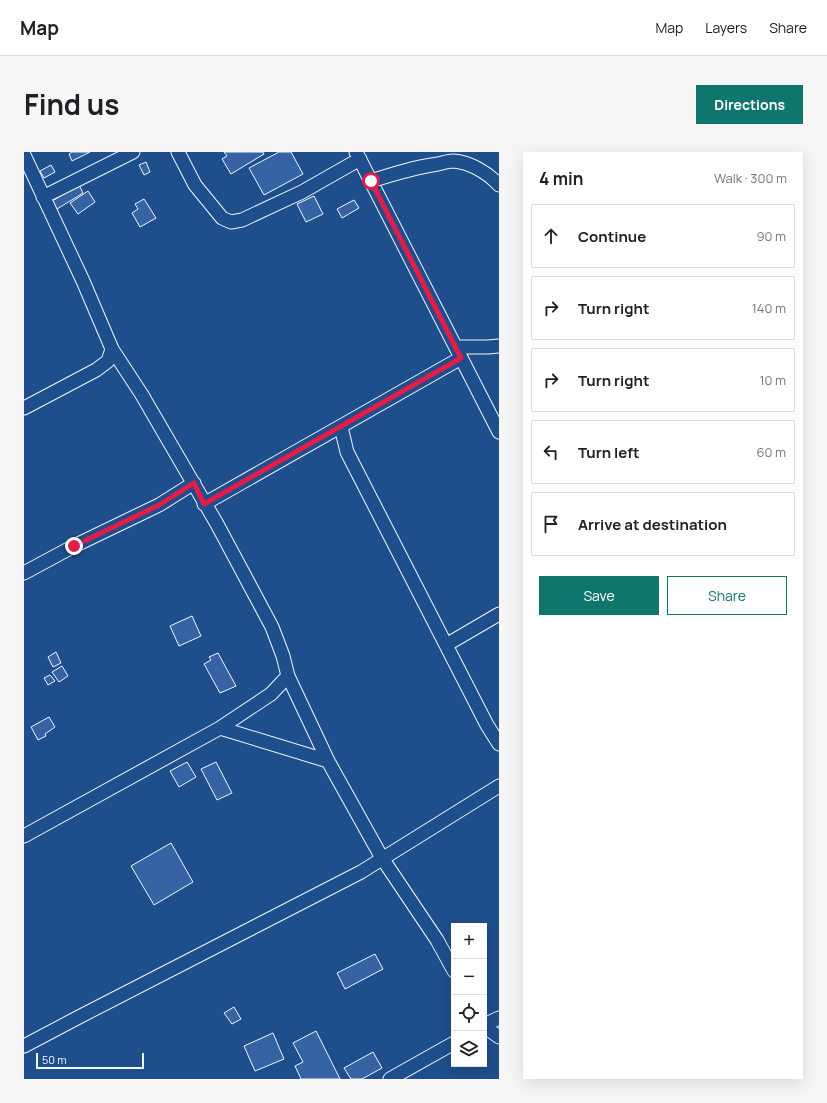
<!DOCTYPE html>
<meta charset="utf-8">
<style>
body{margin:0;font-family:Manrope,sans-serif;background:#f6f6f6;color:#202124}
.controls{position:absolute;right:12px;bottom:12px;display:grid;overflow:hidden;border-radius:0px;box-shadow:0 4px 16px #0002}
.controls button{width:36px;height:36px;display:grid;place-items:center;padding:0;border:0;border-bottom:1px solid #e0e0e0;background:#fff;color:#202124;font:20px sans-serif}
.scale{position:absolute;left:12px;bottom:10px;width:108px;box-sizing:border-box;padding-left:4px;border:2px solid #f2f6ff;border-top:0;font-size:11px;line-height:14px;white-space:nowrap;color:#f2f6ff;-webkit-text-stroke:3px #1f4e8c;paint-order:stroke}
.stop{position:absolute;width:12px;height:12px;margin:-9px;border:3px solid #e11d48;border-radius:50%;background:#fff}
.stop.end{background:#e11d48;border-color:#fff;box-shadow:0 1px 4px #0008}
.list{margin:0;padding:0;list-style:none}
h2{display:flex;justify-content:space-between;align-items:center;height:52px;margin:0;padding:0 16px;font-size:17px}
h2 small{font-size:13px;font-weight:400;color:#757577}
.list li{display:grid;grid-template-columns:26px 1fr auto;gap:12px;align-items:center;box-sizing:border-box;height:64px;margin:0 8px 8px;padding:0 8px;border:1px solid #e0e0e0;border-radius:0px}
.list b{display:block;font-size:15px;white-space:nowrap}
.list em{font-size:13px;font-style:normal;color:#757577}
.actions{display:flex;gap:8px;padding:12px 16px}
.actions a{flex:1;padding:9px 0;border:1px solid #0f766e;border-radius:0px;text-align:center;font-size:14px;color:#0f766e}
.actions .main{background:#0f766e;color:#fff}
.icon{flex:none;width:22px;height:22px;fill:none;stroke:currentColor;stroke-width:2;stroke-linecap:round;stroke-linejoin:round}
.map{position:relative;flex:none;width:475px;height:927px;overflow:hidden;border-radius:0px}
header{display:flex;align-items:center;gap:24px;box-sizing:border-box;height:56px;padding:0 20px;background:#fff;border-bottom:1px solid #e0e0e0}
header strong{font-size:19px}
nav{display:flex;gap:22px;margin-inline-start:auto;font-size:14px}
.intro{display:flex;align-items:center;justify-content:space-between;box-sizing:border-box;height:96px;padding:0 24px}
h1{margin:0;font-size:28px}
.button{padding:10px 18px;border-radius:0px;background:#0f766e;color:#fff;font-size:14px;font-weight:700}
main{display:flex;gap:24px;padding:0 24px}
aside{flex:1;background:#fff;border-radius:0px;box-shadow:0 4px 16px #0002}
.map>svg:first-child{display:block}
.building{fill:#3563a3;stroke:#f2f6ff}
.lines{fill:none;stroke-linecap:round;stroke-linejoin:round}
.street-casing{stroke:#f2f6ff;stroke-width:15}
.street{stroke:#1f4e8c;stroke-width:13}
.route{stroke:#e11d48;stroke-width:5}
</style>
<header>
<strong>Map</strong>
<nav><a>Map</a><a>Layers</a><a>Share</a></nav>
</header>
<div class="intro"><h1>Find us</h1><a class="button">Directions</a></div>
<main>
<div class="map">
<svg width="475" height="927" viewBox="0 0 475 927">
<rect width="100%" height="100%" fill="#1f4e8c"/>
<path class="building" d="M 48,0 L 66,0 L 48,9 L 45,2 Z
M 200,0 L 239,0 L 240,2 L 207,22 L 198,7 L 203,4 Z
M 255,0 L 267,0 L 279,22 L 240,43 L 225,16 Z
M 122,10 L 126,20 L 120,23 L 115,13 Z
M 27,13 L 31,20 L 20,26 L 16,19 Z
M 55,33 L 59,41 L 33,57 L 28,49 Z
M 64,39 L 71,50 L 54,62 L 46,51 Z
M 290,44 L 299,62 L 282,70 L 273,52 Z
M 120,47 L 132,66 L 116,75 L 108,61 L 114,57 L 111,52 Z
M 330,48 L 335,56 L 318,66 L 313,57 Z
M 168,464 L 177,484 L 155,494 L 146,474 Z
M 32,500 L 37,511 L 29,515 L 24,505 Z
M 194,501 L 212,534 L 196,541 L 180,512 L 187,508 L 185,505 Z
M 38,514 L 44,524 L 35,530 L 28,520 Z
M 26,523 L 31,529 L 24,533 L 20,526 Z
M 25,565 L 31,575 L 21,582 L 22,584 L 14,588 L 7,575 Z
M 163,610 L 172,625 L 155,635 L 146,619 Z
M 192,610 L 208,641 L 193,648 L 177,617 Z
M 147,691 L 169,730 L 130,753 L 107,714 Z
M 351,802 L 359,817 L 321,837 L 313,821 Z
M 210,855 L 217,867 L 208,872 L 200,861 Z
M 292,879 L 316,927 L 277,927 L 271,914 L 279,910 L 269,891 Z
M 249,881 L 260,907 L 231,919 L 220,894 Z
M 349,900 L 358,916 L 338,927 L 327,927 L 320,916 Z"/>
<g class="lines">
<defs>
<path id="street" d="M 154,0 L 171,33 L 198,66 L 207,70 L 218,68 L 278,40 L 336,7
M 332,0 L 475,280
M 0,3 L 59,129 L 88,197 L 118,243 L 193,372 L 248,475 L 259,504 L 264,524 L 247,542 L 196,576
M 347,29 C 369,22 391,15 414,12 C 419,11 424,9 429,9 C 446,10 464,21 475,33
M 19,45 L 109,0
M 432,195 L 464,195 L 475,194
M 0,256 L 72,218 L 84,209 L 88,197
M 317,275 L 323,300 L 463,573 L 475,592
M 180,352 L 437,206
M 0,421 L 50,394 L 135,353 L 170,331
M 422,493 L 475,462
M 264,524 L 304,609 L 358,706 L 413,788 L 430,819
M 0,684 L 196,576 L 304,609
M 460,873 L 475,866
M 460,874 L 475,885
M 0,894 L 53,866 L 337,720 L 475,634
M 366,927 L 430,891"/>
</defs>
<use href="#street" class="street-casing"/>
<use href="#street" class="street"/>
</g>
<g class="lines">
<path class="route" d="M 50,394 L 135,353 L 170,331 L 180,352 L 437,206 L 347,29"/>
</g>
</svg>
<div class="controls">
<button>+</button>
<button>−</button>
<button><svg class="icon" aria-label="locate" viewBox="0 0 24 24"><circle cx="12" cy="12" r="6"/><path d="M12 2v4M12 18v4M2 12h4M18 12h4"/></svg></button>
<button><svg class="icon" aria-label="layers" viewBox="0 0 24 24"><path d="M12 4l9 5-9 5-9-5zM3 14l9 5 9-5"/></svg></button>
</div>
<div class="scale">50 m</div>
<div class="stop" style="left:347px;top:29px"></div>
<div class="stop end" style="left:50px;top:394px"></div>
</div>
<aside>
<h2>4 min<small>Walk · 300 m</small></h2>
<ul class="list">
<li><svg class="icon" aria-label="ahead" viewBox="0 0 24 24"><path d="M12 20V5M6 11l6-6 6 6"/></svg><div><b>Continue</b></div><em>90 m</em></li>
<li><svg class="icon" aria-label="right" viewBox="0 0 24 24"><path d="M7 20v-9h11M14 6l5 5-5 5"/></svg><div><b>Turn right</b></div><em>140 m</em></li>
<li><svg class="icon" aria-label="right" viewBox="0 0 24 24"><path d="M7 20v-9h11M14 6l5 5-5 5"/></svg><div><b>Turn right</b></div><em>10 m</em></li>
<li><svg class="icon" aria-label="left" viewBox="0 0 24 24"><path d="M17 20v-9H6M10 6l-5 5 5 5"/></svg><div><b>Turn left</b></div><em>60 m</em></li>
<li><svg class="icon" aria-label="arrive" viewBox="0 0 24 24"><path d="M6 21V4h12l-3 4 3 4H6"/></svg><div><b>Arrive at destination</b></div></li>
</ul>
<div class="actions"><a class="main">Save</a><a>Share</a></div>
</aside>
</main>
